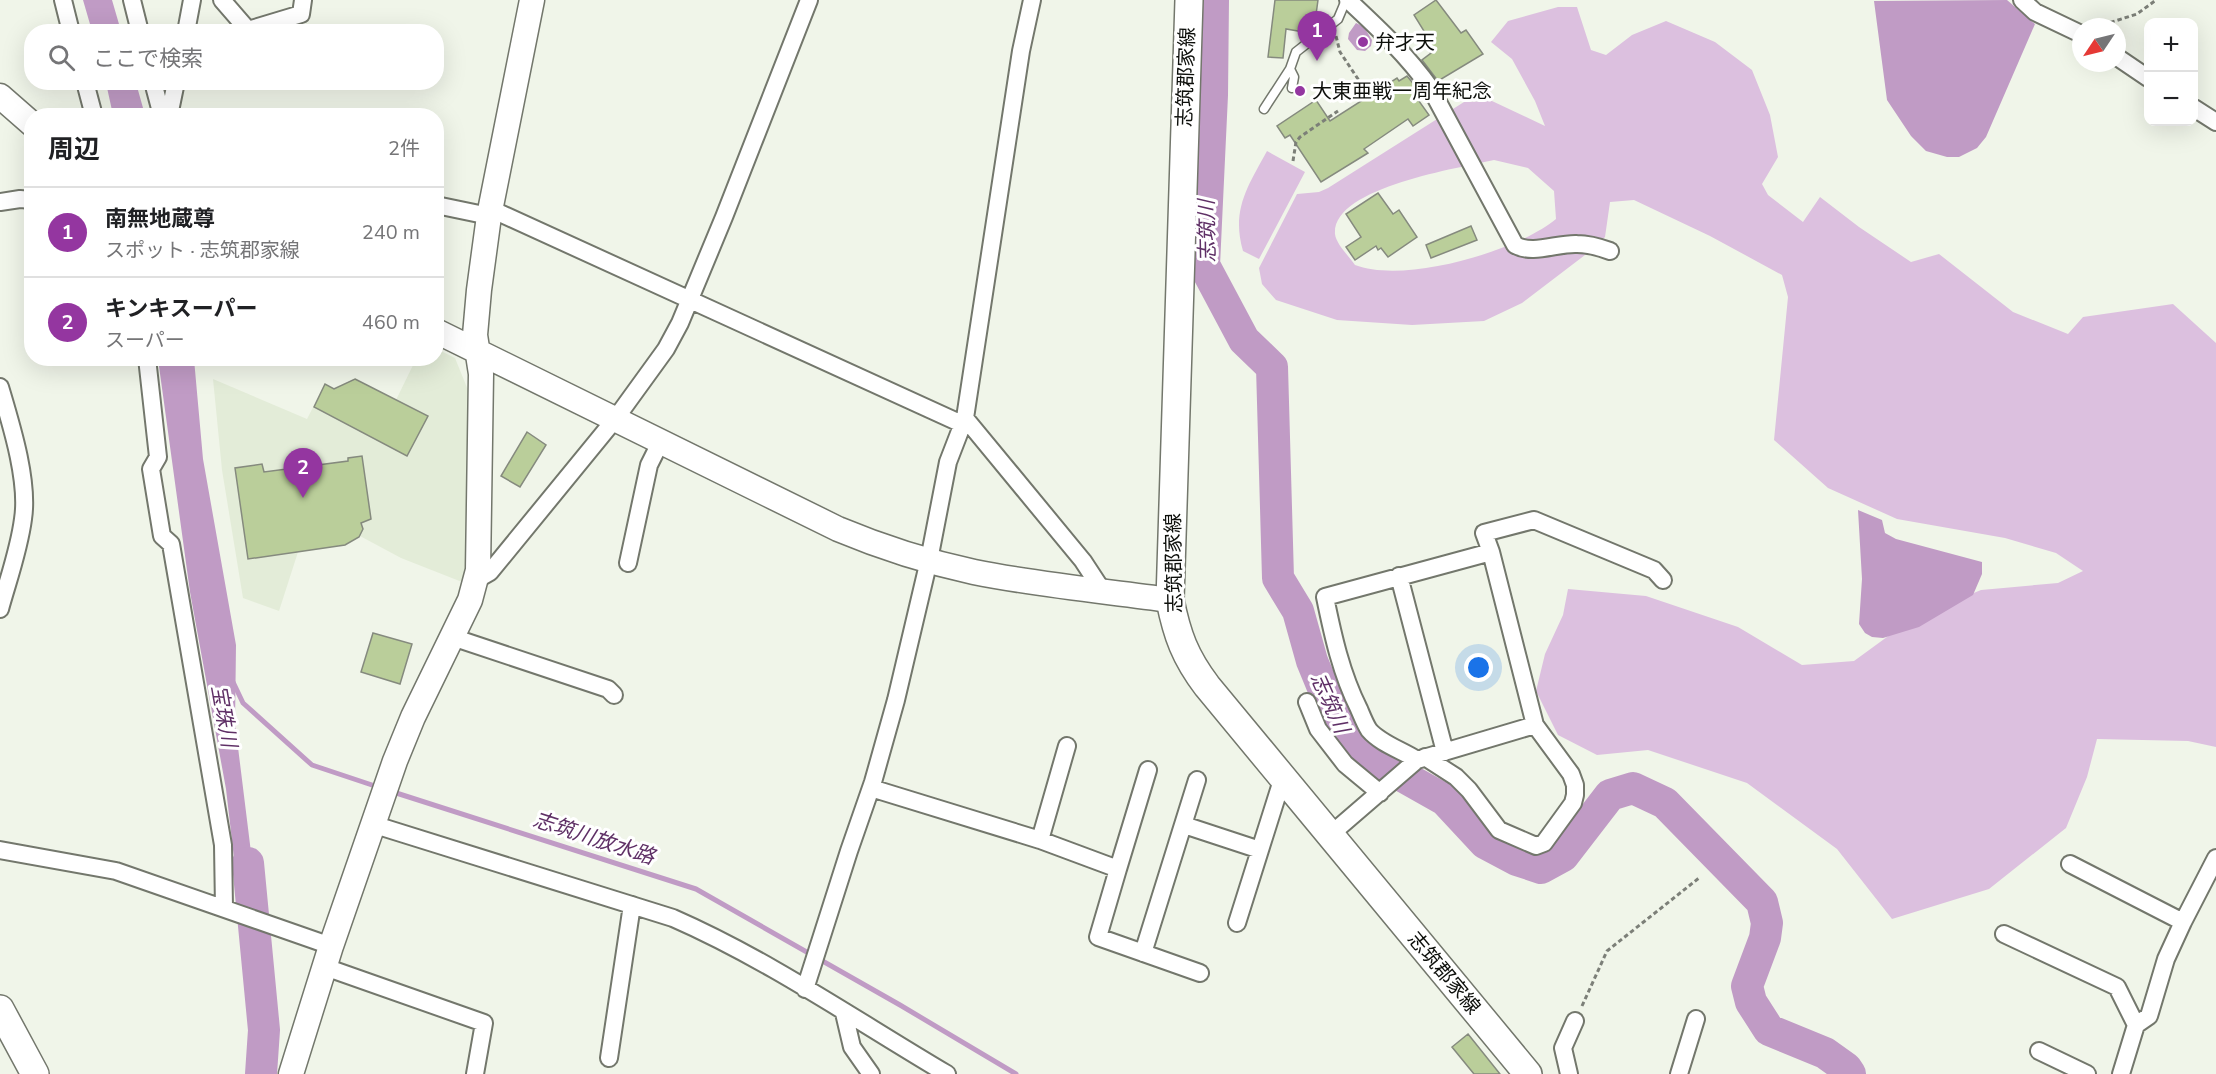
<!DOCTYPE html>
<html lang="ja">
<meta charset="utf-8">
<style>
body{margin:0;font-family:"Nunito Sans","Noto Sans JP",sans-serif;background:#f6f6f6;color:#202124}
.controls{position:absolute;right:18px;top:18px;display:grid;overflow:hidden;border-radius:12px;box-shadow:0 6px 24px #0002}
.controls button{width:54px;height:54px;display:grid;place-items:center;padding:0;border:0;border-bottom:2px solid #e0e0e0;background:#fff;color:#202124;font:30px sans-serif}
.compass{position:absolute;left:2072px;top:18px;width:54px;height:54px;border-radius:50%;background:#fff;box-shadow:0 6px 24px #0002;rotate:235deg}
.you{position:absolute;left:1479px;top:668px;width:21px;height:21px;margin:-15px;border:4px solid #fff;border-radius:50%;background:#1a73e8;box-shadow:0 0 0 9px #1a73e833}
.badge{display:grid;place-items:center;width:39px;height:39px;border-radius:50%;background:#9436a0;color:#fff;font-size:20px;font-weight:700}
.pin{position:absolute;translate:-50% -50px;filter:drop-shadow(0 2px 3px #0008)}
.pin::after{content:'';position:absolute;top:32px;width:21px;height:18px;background:inherit;clip-path:polygon(0 0,100% 0,50% 100%)}
.list{margin:0;padding:0;list-style:none}
h2{display:flex;justify-content:space-between;align-items:center;height:78px;margin:0;padding:0 24px;font-size:26px}
h2 small{font-size:20px;font-weight:400;color:#757577}
.list li{display:grid;grid-template-columns:39px 1fr auto;gap:18px;align-items:center;box-sizing:border-box;height:90px;padding:0 24px;border-top:2px solid #e0e0e0}
.list b{display:block;font-size:22px;white-space:nowrap}
.list p{margin:0;font-size:20px;white-space:nowrap;color:#757577}
.list em{font-size:20px;font-style:normal;color:#757577}
.icon{flex:none;width:33px;height:33px;fill:none;stroke:currentColor;stroke-width:2;stroke-linecap:round;stroke-linejoin:round}
.map{position:relative;flex:none;width:2216px;height:1074px;overflow:hidden}
.search{position:absolute;background:#fff;box-shadow:0 6px 24px #0002;left:24px;top:24px;width:420px;height:66px;display:flex;align-items:center;gap:15px;box-sizing:border-box;padding:0 21px;border-radius:24px;color:#757577;font-size:22px}
.panel{position:absolute;background:#fff;box-shadow:0 6px 24px #0002;left:24px;top:108px;width:420px;height:258px;border-radius:24px}
.map>svg:first-child{display:block}
.built{fill:#e3ecd8}
.green{fill:#dcc0df;fill-rule:evenodd}
.water{fill:#c09bc5}
.lines{fill:none;stroke-linecap:round;stroke-linejoin:round}
.stream{stroke:#c09bc5;stroke-width:5}
.river{stroke:#c09bc5;stroke-width:32}
.building{fill:#bace9a;stroke:#858a7e;stroke-width:1.5}
.lane-casing{stroke:#73776c;stroke-width:11}
.street-casing{stroke:#73776c;stroke-width:20}
.secondary-casing{stroke:#73776c;stroke-width:27}
.primary-casing{stroke:#73776c;stroke-width:30}
.path{stroke:#7c7f78;stroke-width:3;stroke-dasharray:4.5 3;stroke-linecap:butt}
.lane{stroke:#fff;stroke-width:8}
.street{stroke:#fff;stroke-width:16}
.secondary{stroke:#fff;stroke-width:24}
.primary{stroke:#fff;stroke-width:27}
.poi-dot{fill:#9436a0;stroke:#fff;stroke-width:2}
.labels{text-anchor:middle;dominant-baseline:central;stroke-width:6;stroke-linejoin:round;paint-order:stroke}
.poi-label{font-size:20px;fill:#0d0f0b;stroke:#fff;text-anchor:start}
.street-label{font-size:20px;fill:#0d0f0b;stroke:#fff}
.water-label{font-size:21px;font-style:italic;fill:#5f3066;stroke:#fff}
</style>
<div class="map">
<svg width="2216" height="1074" viewBox="0 0 2216 1074">
<rect width="100%" height="100%" fill="#f0f5e9"/>
<path class="built" d="M 437,349 L 455,358 L 470,395 L 468,555 L 462,582 L 401,558 L 360,536 L 345,545 L 298,552 L 279,611 L 243,598 L 222,470 L 213,379 L 307,419 L 325,384 L 333,388 L 355,379 L 396,400 L 416,359 L 436,358 Z"/>
<path class="green" d="M 1558,7 L 1577,7 L 1591,50 L 1606,55 L 1632,35 L 1666,21 L 1715,42 L 1752,70 L 1770,115 L 1778,157 L 1762,184 L 1768,195 L 1803,222 L 1820,197 L 1859,227 L 1911,262 L 1939,254 L 2013,312 L 2068,334 L 2083,317 L 2173,304 L 2216,343 L 2216,747 L 2188,741 L 2097,739 L 2087,777 L 2066,828 L 1989,889 L 1892,919 L 1837,849 L 1747,783 L 1648,750 L 1597,755 L 1558,735 L 1536,691 L 1545,654 L 1563,615 L 1568,589 L 1646,596 L 1738,627 L 1802,665 L 1854,661 L 1913,618 L 1981,590 L 2058,583 L 2083,571 L 2056,553 L 2005,538 L 1897,519 L 1828,488 L 1774,440 L 1788,297 L 1782,275 L 1710,236 L 1634,200 L 1610,202 L 1605,237 L 1585,255 L 1522,303 L 1484,321 L 1412,325 L 1337,320 L 1276,300 L 1262,284 L 1259,268 L 1297,194 L 1319,192 L 1328,188 L 1464,102 L 1492,101 L 1545,126 L 1535,101 L 1512,59 L 1491,42 L 1508,21 ZM 1494,160 L 1528,168 L 1554,191 L 1556,219 C 1516,252 1404,284 1355,265 C 1349,256 1336,244 1335,234 C 1332,187 1460,168 1494,160 Z
M 1267,151 L 1305,172 L 1259,259 L 1243,251 C 1231,210 1248,186 1267,151 Z"/>
<path class="water" d="M 83,0 L 112,0 L 121,31 L 92,31 Z
M 2007,0 L 2035,24 L 1986,137 L 1977,148 L 1959,157 L 1947,157 L 1926,151 L 1911,136 L 1887,100 L 1874,1 Z
M 1356,23 L 1364,27 L 1372,40 L 1371,46 L 1365,51 L 1357,50 L 1348,39 L 1349,33 Z
M 106,83 L 136,83 L 145,115 L 113,115 Z
M 158,359 L 194,359 L 203,459 L 236,645 L 235,723 L 258,909 L 239,901 L 226,789 L 190,592 Z
M 1858,510 L 1882,520 L 1885,533 L 1896,539 L 1982,562 L 1982,574 L 1973,595 L 1919,627 L 1883,638 L 1872,637 L 1865,633 L 1859,624 L 1862,579 Z"/>
<g class="lines">
<path class="stream" d="M 233,682 L 243,703 L 312,765 L 378,787
M 390,791 L 696,889 L 900,1005 L 1016,1074"/>
<path class="river" d="M 1213,0 L 1212,95 L 1204,265 L 1244,340 L 1272,367 L 1278,578 L 1298,611 L 1312,661 L 1340,729 L 1349,743 L 1367,756 L 1445,800 L 1485,843 L 1517,860 L 1541,868 L 1563,856 L 1610,795 L 1633,788 L 1665,803 L 1762,902 L 1767,923 L 1765,938 L 1747,986 L 1751,1002 L 1769,1030 L 1825,1053 L 1846,1068 L 1850,1074
M 248,863 L 264,1030 L 261,1074"/>
</g>
<path class="building" d="M 1275,0 L 1318,0 L 1314,29 L 1310,28 L 1309,33 L 1286,29 L 1283,58 L 1268,57 Z
M 1436,0 L 1461,33 L 1466,30 L 1483,54 L 1438,81 L 1422,60 L 1431,53 L 1419,35 L 1424,31 L 1414,15 Z
M 1407,76 L 1421,93 L 1416,97 L 1429,115 L 1413,126 L 1408,119 L 1364,149 L 1368,153 L 1321,182 L 1290,135 L 1285,138 L 1277,126 L 1316,100 L 1330,121 L 1397,78 L 1399,81 Z
M 1378,193 L 1393,214 L 1399,210 L 1417,237 L 1388,257 L 1381,248 L 1378,250 L 1376,246 L 1355,260 L 1346,247 L 1361,237 L 1346,214 Z
M 1471,226 L 1477,240 L 1431,258 L 1426,245 Z
M 355,379 L 428,416 L 407,456 L 314,407 L 325,384 L 334,389 Z
M 527,432 L 546,445 L 520,487 L 501,476 Z
M 362,456 L 371,519 L 361,523 L 363,529 L 359,537 L 345,545 L 248,559 L 235,468 L 262,464 L 264,472 L 348,461 L 348,458 Z
M 373,633 L 412,644 L 400,684 L 361,672 Z
M 1468,1034 L 1500,1074 L 1474,1074 L 1452,1047 Z"/>
<g class="lines">
<defs>
<path id="lane" d="M 1290,69 L 1294,77 L 1292,88
M 1264,109 L 1290,69 L 1296,52 L 1338,19 L 1346,0"/>
<path id="street" d="M 63,0 L 71,32
M 132,0 L 140,32
M 222,0 L 248,30 L 301,14 L 303,0
M 1348,0 C 1378,28 1407,55 1431,89 L 1515,245 C 1533,255 1557,243 1577,244 C 1588,244 1599,247 1610,251
M 2022,0 L 2035,12 L 2081,34
M 186,32 L 192,0
M 2117,57 L 2148,78
M 85,82 L 94,116
M 153,82 L 162,116
M 2194,108 L 2216,122
M 169,116 L 176,82
M 0,202 L 20,199 L 32,200
M 436,205 L 489,216
M 491,209 L 962,424
M 147,358 L 158,457 L 151,469 L 162,536 L 171,544 L 223,845 L 224,908
M 0,387 C 11,424 29,481 23,519 C 19,550 8,580 0,609
M 965,418 L 1083,561 L 1102,590
M 1491,552 L 1484,533 L 1534,520 L 1654,570 L 1663,580
M 628,563 L 649,465 L 661,441
M 1399,576 L 1445,752
M 476,580 L 490,572 L 616,418 L 666,349 L 680,323 L 724,217 L 809,0
M 452,637 L 608,689 L 614,695
M 1307,702 L 1318,729 L 1345,764 L 1380,793
M 1417,760 C 1402,750 1381,744 1369,730 C 1365,724 1362,716 1359,709 C 1341,673 1333,636 1325,597 L 1491,552 L 1535,725 L 1571,774 L 1575,785 L 1575,795 L 1573,803 L 1544,843 L 1536,846 L 1499,830 L 1469,790 L 1456,777 L 1425,757
M 871,788 L 1040,840 L 1118,869 L 1148,770
M 372,824 L 673,918 C 769,960 857,1021 947,1074
M 1184,825 L 1260,850
M 1330,835 L 1417,760 L 1535,725
M 1040,840 L 1067,746
M 0,850 L 116,871 L 331,946
M 2070,864 L 2183,922 L 2166,959 L 2149,1016 L 2136,1025
M 1118,869 L 1098,937 L 1200,973
M 2183,922 L 2216,858
M 1237,923 L 1283,777
M 2004,934 L 2117,987 L 2136,1025 L 2121,1074
M 1143,953 L 1197,780
M 325,967 L 484,1023 L 475,1074
M 805,989 L 849,851 L 873,782 L 896,700 L 929,560 L 948,462 L 965,418 L 1021,51 L 1032,0
M 844,1013 L 852,1047 L 871,1074
M 2039,1051 L 2087,1074
M 609,1058 L 632,905
M 1569,1074 L 1563,1048 L 1575,1021
M 1679,1074 L 1696,1019"/>
<path id="secondary" d="M 0,96 L 32,124
M 436,331 L 838,529 C 881,547 928,562 974,572 C 1038,585 1105,591 1170,600
M 291,1074 L 331,946 L 395,761 L 413,717 L 470,600 L 478,570 L 481,374 L 475,335 L 479,290 L 489,216 L 532,0"/>
<path id="primary" d="M 1189,0 L 1170,600 C 1177,635 1185,657 1207,686 L 1528,1074
M 0,1009 L 35,1074"/>
</defs>
<use href="#lane" class="lane-casing"/>
<use href="#street" class="street-casing"/>
<use href="#secondary" class="secondary-casing"/>
<use href="#primary" class="primary-casing"/>
<path class="path" d="M 2096,27 L 2137,14 L 2156,0
M 1336,36 L 1340,52 L 1368,94
M 1293,161 L 1296,142 L 1300,137 L 1338,111
M 1582,1006 L 1607,951 L 1699,878"/>
<use href="#lane" class="lane"/>
<use href="#street" class="street"/>
<use href="#secondary" class="secondary"/>
<use href="#primary" class="primary"/>
</g>
<g class="poi-dot">
<circle cx="1363" cy="42" r="6"/>
<circle cx="1300" cy="91" r="6"/>
</g>
<g class="labels">
<g class="poi-label">
<text x="1375" y="42">弁才天</text>
<text x="1312" y="91">大東亜戦一周年紀念</text>
</g>
<g class="street-label">
<text transform="translate(1186 77) rotate(-88)">志筑郡家線</text>
<text transform="translate(1174 563) rotate(-91)">志筑郡家線</text>
<text transform="translate(1444 973) rotate(50)">志筑郡家線</text>
</g>
<g class="water-label">
<text transform="translate(1207 231) rotate(-91)">志筑川</text>
<text transform="translate(1330 703) rotate(66)">志筑川</text>
<text transform="translate(224 716) rotate(80)">宝珠川</text>
<text transform="translate(594 838) rotate(18)">志筑川放水路</text>
</g>
</g>
</svg>
<div class="controls">
<button>+</button>
<button>−</button>
</div>
<svg class="compass" viewBox="-18 -18 36 36"><path d="M0-13l5 13h-10z" fill="#e53935"/><path d="M0 13l5-13h-10z" fill="#757577"/></svg>
<div class="you"></div>
<div class="pin badge" style="left:1317px;top:61px">1</div>
<div class="pin badge" style="left:303px;top:498px">2</div>
<div class="search"><svg class="icon" aria-label="search" viewBox="0 0 24 24"><circle cx="10" cy="10" r="6"/><path d="M15 15l6 6"/></svg>ここで検索</div>
<section class="panel">
<h2>周辺<small>2件</small></h2>
<ul class="list">
<li><span class="badge">1</span><div><b>南無地蔵尊</b><p>スポット · 志筑郡家線</p></div><em>240 m</em></li>
<li><span class="badge">2</span><div><b>キンキスーパー</b><p>スーパー</p></div><em>460 m</em></li>
</ul>
</section>
</div>
